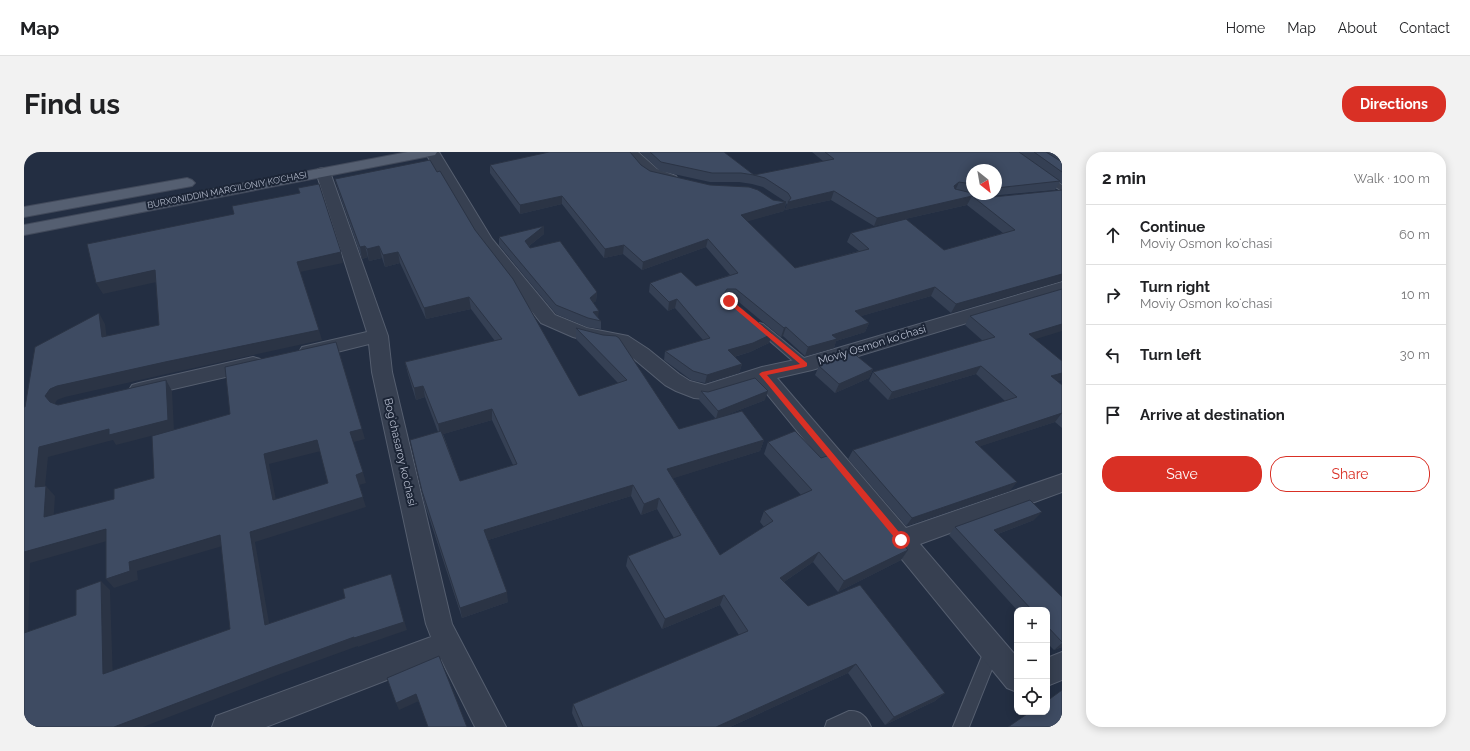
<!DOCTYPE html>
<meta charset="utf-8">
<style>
body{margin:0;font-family:Raleway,sans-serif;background:#f2f2f2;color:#202124}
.controls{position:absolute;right:12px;bottom:12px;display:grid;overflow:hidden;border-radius:8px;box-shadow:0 2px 10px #0003}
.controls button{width:36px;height:36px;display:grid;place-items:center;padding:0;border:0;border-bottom:1px solid #e0e0e0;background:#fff;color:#202124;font:20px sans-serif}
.compass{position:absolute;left:942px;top:12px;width:36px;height:36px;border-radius:50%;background:#fff;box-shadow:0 2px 10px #0003;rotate:149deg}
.stop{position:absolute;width:12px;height:12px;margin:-9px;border:3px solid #d93025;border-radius:50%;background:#fff}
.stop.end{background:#d93025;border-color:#fff;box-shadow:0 1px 4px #0008}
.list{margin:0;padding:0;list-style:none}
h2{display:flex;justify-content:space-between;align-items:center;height:52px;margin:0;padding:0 16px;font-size:17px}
h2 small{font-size:13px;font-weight:400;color:#757577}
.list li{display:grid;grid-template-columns:26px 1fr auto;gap:12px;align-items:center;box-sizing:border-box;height:60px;padding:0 16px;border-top:1px solid #e0e0e0}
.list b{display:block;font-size:15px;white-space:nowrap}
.list p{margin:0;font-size:13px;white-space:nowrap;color:#757577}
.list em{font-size:13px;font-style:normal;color:#757577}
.actions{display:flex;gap:8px;padding:12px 16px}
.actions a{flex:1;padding:9px 0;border:1px solid #d93025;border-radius:16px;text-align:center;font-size:14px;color:#d93025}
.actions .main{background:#d93025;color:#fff}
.icon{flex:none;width:22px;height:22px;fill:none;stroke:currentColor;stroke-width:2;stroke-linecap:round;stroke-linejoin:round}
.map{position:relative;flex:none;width:1038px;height:575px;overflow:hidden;border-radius:16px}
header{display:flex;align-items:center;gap:24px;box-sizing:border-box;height:56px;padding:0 20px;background:#fff;border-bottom:1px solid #e0e0e0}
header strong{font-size:19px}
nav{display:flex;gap:22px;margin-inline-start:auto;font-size:14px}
.intro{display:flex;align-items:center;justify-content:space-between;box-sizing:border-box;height:96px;padding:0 24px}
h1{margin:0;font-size:28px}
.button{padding:10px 18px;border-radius:16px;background:#d93025;color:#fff;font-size:14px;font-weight:700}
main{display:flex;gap:24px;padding:0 24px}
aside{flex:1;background:#fff;border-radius:16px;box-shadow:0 2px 10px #0003}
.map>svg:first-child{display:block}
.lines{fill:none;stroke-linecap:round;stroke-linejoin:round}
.service-casing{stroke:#555e6f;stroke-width:2}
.minor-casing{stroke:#555e6f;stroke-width:2}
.primary-casing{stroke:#41495a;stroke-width:2}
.service{fill:#374051;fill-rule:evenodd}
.minor{fill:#374051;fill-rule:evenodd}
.primary{fill:#555f71;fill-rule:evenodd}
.wall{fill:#354054;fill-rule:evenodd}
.shaded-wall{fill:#2b3445}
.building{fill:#3e4b62;stroke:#2b3445;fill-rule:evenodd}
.route{fill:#d93025}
.labels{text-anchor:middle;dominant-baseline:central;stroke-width:4;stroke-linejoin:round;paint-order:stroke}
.far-street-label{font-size:9px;fill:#b4bbcc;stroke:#1c2536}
.street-label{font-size:11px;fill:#b4bbcc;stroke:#1c2536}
</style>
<header>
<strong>Map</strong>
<nav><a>Home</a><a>Map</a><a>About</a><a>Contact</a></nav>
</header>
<div class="intro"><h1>Find us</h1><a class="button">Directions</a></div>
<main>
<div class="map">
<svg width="1038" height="575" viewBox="0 0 1038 575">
<rect width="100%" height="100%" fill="#232e42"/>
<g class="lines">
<defs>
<path id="service" d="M 1018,23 L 1024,23 L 1038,33 L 1038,39 L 1018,27 Z
M 735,171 L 739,172 L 785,210 L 786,213 L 785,216 L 777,216 L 731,176 L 730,174 Z
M 968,490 L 973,492 L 976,497 L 945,575 L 929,575 L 963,492 Z
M 825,559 C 836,558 843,565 847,575 L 801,575 L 803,569 Z"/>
<path id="minor" d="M 401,0 L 415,0 L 468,87 L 531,163 L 563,176 L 604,184 L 624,197 L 655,222 L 666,229 L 681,233 L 738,215 L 780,206 L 1038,130 L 1038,142 L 788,218 L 753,226 L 882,376 L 1038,322 L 1038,340 L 896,392 L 993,505 L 993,540 L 983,536 L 734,231 L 681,247 L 670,246 L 652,239 L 641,233 L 610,207 L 591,194 L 578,193 L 549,185 L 517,171 L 453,89 Z
M 599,0 L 614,0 L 633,17 L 652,24 L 654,27 L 652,30 C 632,35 610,16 599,0 Z
M 299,16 L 304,17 L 306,20 L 364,184 L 368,220 L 428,472 L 482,575 L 451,575 L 417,507 L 242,575 L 188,575 L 192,564 L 203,560 L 407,485 L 402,472 L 348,220 L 345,192 L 285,207 L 278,205 L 275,200 L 278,195 L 343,180 L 292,20 L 294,17 Z
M 229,205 L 236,207 L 239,212 L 236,217 L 115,245 L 108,243 L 105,238 L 108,233 L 115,231 Z
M 1038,500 L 1038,528 L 1023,534 L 1023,506 Z"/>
<path id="primary" d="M 384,0 L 413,0 L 411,3 L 406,4 L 0,83 L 0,73 Z
M 163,26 L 168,28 L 171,31 L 168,34 L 0,65 L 0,55 Z"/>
</defs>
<use href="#service" class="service-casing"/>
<use href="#minor" class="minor-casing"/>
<use href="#primary" class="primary-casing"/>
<use href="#service" class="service"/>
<use href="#minor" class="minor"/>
<use href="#primary" class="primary"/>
</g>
<path class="wall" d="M 616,0 L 700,0 L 730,23 L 728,32 L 715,30 L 686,30 L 636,19 Z
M 788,0 L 1038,0 L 1038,32 L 1036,30 L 1031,38 L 965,44 L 969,45 L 1038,38 L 927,161 L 907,144 L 837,164 L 845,171 L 841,180 L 812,189 L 810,196 L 781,204 L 759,184 L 757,185 L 710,146 L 705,146 L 748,182 L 745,191 L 726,200 L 710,205 L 718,212 L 715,221 L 681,231 L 667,228 L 640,208 L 641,199 L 679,188 L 651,156 L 644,159 L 625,140 L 626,131 L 672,134 L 706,123 L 682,95 L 618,118 L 599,102 L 580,106 L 538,52 L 496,62 L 466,21 L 466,13 L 617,13 L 626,19 L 749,48 L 762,50 L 739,35 L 728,32 L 730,23 L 799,9 ZM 948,18 L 972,18 L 972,42 L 948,42 ZM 807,48 L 850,74 L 943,53 L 979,81 L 920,98 L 827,81 L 823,90 L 835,99 L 771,116 L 723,69 L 760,59 L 762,51 L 763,53 L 761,58 Z
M 311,27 L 451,78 L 555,244 L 594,231 L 552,187 L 552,176 L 655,277 L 692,267 L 675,248 L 677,239 L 741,248 L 697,265 L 740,288 L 736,299 L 649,326 L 696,403 L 740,375 L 736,370 L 740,359 L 777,343 L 740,302 L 744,290 L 797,306 L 870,380 L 869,381 L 884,398 L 877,408 L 814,440 L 789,410 L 760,430 L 784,454 L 921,541 L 911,549 L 861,573 L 824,521 L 706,575 L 554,575 L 548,561 L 549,552 L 715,483 L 696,453 L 638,477 L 602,414 L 604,404 L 650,386 L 633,357 L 617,363 L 607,344 L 464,388 L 484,450 L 438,466 L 400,350 L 388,299 L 414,280 L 401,245 L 392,248 L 384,222 L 381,210 L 471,189 L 447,157 L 402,167 L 376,111 L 361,115 L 358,106 L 345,109 L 344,105 L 338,107 L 314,38 ZM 468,268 L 489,313 L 436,329 L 419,282 Z
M 520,82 L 505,94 L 506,96 L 573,140 L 572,149 L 569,151 L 574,166 L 577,169 L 577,177 L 563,175 L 532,162 L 475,93 L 475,85 Z
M 946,164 L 1011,187 L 1038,228 L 1033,229 L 1038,233 L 1038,276 L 1031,270 L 956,294 L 986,339 L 882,374 L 824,307 L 829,298 L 981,249 L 952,222 L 864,248 L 845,229 L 849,220 L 959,189 L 941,173 Z
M 798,209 L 849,217 L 845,226 L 811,241 L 791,223 L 795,214 L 796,213 Z
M 1010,368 L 974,382 L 1038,445 L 1038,495 L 1030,498 L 1023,491 L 1023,458 L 993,458 L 925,383 L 931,375 Z"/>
<path class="shaded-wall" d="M 935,30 L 931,39 L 930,34 Z
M 810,39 L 807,48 L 761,58 L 764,50 Z
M 538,44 L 538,52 L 496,62 L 496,53 Z
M 948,44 L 943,53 L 850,74 L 853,66 Z
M 762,50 L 760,59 L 715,72 L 717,63 Z
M 520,74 L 520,82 L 501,97 L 501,89 Z
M 684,87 L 682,95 L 618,118 L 619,110 Z
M 600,93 L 599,102 L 580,106 L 581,97 Z
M 341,94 L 344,105 L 338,107 L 336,95 Z
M 355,94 L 358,106 L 345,109 L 343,97 Z
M 317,100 L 319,111 L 276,120 L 273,110 Z
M 374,100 L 376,111 L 361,115 L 359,103 Z
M 131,118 L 137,129 L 79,142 L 72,131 Z
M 1038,122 L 1038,129 L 927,161 L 932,152 Z
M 911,135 L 907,144 L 827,167 L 831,159 Z
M 573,140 L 572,149 L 565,154 L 566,146 Z
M 445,145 L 447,157 L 402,167 L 400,156 Z
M 653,147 L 651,156 L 644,159 L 645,150 Z
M 575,159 L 574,167 L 569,160 Z
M 75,161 L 81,172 L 84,195 L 78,185 Z
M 845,171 L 841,180 L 812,189 L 810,196 L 781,204 L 784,195 L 808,183 Z
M 1038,172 L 1038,179 L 999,191 L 1005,182 Z
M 762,175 L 759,184 L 757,185 L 760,176 Z
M 295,178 L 298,188 L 147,221 L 41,245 L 33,248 L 29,255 L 21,244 L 26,237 L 33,234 L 141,210 Z
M 748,182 L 745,191 L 726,200 L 702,207 L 704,198 Z
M 718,212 L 715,221 L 681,231 L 683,223 Z
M 957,214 L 952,222 L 864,248 L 868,240 Z
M 849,217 L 845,226 L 811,241 L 815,232 Z
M 1038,221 L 1038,228 L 1021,233 L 1027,224 Z
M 142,228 L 148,239 L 150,278 L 92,293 L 89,288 L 24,305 L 20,345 L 11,335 L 15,295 Z
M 399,234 L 401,245 L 392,248 L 390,236 Z
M 744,239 L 741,248 L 692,267 L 694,259 Z
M 468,257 L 468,268 L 416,283 L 414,272 Z
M 1038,261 L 1031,270 L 945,298 L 951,290 Z
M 338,277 L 341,287 L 330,290 L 326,280 Z
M 293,288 L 297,299 L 245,312 L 254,358 L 249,348 L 240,302 Z
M 740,288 L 736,299 L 641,329 L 643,317 Z
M 339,320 L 342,331 L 335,333 L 342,355 L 231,390 L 247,482 L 241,473 L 226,380 L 332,323 Z
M 993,330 L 986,339 L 882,374 L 888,366 Z
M 609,333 L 607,344 L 461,389 L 460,378 Z
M 22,334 L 31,344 L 29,375 L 20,365 Z
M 635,346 L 633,357 L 617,363 L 620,352 Z
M 1018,360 L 1010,368 L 963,386 L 970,378 Z
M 82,377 L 90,387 L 6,411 L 4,492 L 0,489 L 0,400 Z
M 196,383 L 202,393 L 113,419 L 114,428 L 90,436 L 82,427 L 105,410 Z
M 884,398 L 877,408 L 814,440 L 820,429 Z
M 795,400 L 789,410 L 751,436 L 756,426 Z
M 77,429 L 86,438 L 89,530 L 79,522 Z
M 369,431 L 383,478 L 334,495 L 334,494 L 254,523 L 119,575 L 90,575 Z
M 483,440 L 484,450 L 438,466 L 436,456 Z
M 700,443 L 696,453 L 638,477 L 641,467 Z
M 1038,491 L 1038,495 L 1030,498 Z
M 832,512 L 824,521 L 706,575 L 692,575 Z
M 921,541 L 911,549 L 861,573 L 870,565 Z
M 392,542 L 395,549 L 375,558 L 372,551 Z"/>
<path class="building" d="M 525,0 L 606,0 L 617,13 L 626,19 L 686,33 L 725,35 L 734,38 L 749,48 L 762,50 L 717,63 L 771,116 L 845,97 L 827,81 L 882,67 L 920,98 L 991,78 L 948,44 L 853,66 L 810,39 L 764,50 L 767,46 L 764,41 L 741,26 L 730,23 L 810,7 L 801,0 L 995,0 L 1036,29 L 972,36 L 972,18 L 948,18 L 948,32 L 935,30 L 930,34 L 931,37 L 948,41 L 948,42 L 954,42 L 969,45 L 1038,38 L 1038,122 L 932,152 L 911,135 L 831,159 L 845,171 L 808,183 L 813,187 L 784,195 L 762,175 L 760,176 L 712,137 L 703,137 L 701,140 L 702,143 L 748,182 L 729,191 L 704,198 L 718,212 L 683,223 L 669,219 L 641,199 L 686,186 L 653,147 L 645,150 L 626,131 L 657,120 L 672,134 L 714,121 L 684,87 L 619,110 L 600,93 L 581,97 L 538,44 L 496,53 L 466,13 Z
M 626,0 L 700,0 L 730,23 L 717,21 L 688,21 L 637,10 Z
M 1010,0 L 1022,0 L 1038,10 L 1038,20 Z
M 406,8 L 413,20 L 416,19 L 451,78 L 489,127 L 555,244 L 603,228 L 552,176 L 579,183 L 592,184 L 595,186 L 655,277 L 718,259 L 740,288 L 643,317 L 696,403 L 749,369 L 740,359 L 788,338 L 744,290 L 771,279 L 797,306 L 806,303 L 870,380 L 868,381 L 884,398 L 820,429 L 795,400 L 756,426 L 784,454 L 836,433 L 921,541 L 870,565 L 832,512 L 692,575 L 559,575 L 549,552 L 724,479 L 700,443 L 641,467 L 604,404 L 657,383 L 635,346 L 620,352 L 609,333 L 460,378 L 483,440 L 436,456 L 398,339 L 386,288 L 417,279 L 436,329 L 493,312 L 468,257 L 414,272 L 399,234 L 390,236 L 381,210 L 478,187 L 445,145 L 400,156 L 374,100 L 359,103 L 355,94 L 343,97 L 341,94 L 336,95 L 311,27 Z
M 295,32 L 317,100 L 273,110 L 295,178 L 141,210 L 33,234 L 26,237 L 21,244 L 26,250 L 34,253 L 142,228 L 144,268 L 85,283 L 85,277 L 15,295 L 11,335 L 22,334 L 20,365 L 90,347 L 90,337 L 130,326 L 128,284 L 206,262 L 201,215 L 312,190 L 338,277 L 326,280 L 339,320 L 332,323 L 339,345 L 226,380 L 241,473 L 321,446 L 319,437 L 367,422 L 380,470 L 330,486 L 330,485 L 248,515 L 90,575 L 0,575 L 0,481 L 52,463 L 52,438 L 77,429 L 79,522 L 206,477 L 196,383 L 105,410 L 106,419 L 82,427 L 82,377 L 0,400 L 0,255 L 1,255 L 11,195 L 75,161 L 78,185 L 135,173 L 131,118 L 72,131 L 63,92 L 210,62 L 208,54 L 276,41 L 274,36 ZM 293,288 L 304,331 L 249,348 L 240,302 Z
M 520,74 L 501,89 L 506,96 L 536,89 L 573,140 L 566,146 L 575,159 L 569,160 L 577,169 L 564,166 L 532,153 L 475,85 Z
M 1038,137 L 1038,172 L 1005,182 L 1038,209 L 1038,221 L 1027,224 L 1038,233 L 1038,261 L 951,290 L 993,330 L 888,366 L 829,298 L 993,245 L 957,214 L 868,240 L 849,220 L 971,185 L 946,164 Z
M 828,200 L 849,217 L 815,232 L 795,214 L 801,211 L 798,209 Z
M 731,226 L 744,239 L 694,259 L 677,239 L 684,240 Z
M 1006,348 L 1018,360 L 970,378 L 1038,445 L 1038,490 L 1023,474 L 1023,458 L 1008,458 L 931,375 Z
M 415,504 L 443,575 L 404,575 L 392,542 L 372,551 L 363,526 Z
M 1038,538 L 1038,575 L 984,575 L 1006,560 L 1023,560 L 1023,549 Z"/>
<path class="route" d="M 703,148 L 707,148 L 783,211 L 783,214 L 781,215 L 743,223 L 880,386 L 880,391 L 875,391 L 735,222 L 738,220 L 776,212 L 703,150 Z"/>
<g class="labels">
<g class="far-street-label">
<text transform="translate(203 38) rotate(-11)">BURXONIDDIN MARG’ILONIY KO’CHASI</text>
</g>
<g class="street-label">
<text transform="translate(848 193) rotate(-17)">Moviy Osmon koʻchasi</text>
<text transform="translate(376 300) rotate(77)">Bogʻchasaroy koʻchasi</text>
</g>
</g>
</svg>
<div class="controls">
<button>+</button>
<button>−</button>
<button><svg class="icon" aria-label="locate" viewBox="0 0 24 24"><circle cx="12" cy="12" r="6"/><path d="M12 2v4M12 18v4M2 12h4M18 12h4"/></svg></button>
</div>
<svg class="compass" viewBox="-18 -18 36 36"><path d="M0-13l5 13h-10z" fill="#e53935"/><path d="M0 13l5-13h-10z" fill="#757577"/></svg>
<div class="stop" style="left:877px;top:388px"></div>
<div class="stop end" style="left:705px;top:149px"></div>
</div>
<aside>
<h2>2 min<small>Walk · 100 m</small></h2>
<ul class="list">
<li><svg class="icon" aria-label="ahead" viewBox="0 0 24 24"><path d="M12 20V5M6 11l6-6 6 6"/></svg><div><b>Continue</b><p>Moviy Osmon koʻchasi</p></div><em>60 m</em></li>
<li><svg class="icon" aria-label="right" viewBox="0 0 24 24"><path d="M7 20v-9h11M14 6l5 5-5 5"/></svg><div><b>Turn right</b><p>Moviy Osmon koʻchasi</p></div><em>10 m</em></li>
<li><svg class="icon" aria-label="left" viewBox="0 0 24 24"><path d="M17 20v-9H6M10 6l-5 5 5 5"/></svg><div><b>Turn left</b></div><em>30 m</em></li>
<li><svg class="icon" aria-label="arrive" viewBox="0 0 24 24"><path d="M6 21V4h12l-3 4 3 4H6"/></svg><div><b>Arrive at destination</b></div></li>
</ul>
<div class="actions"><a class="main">Save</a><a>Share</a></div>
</aside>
</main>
